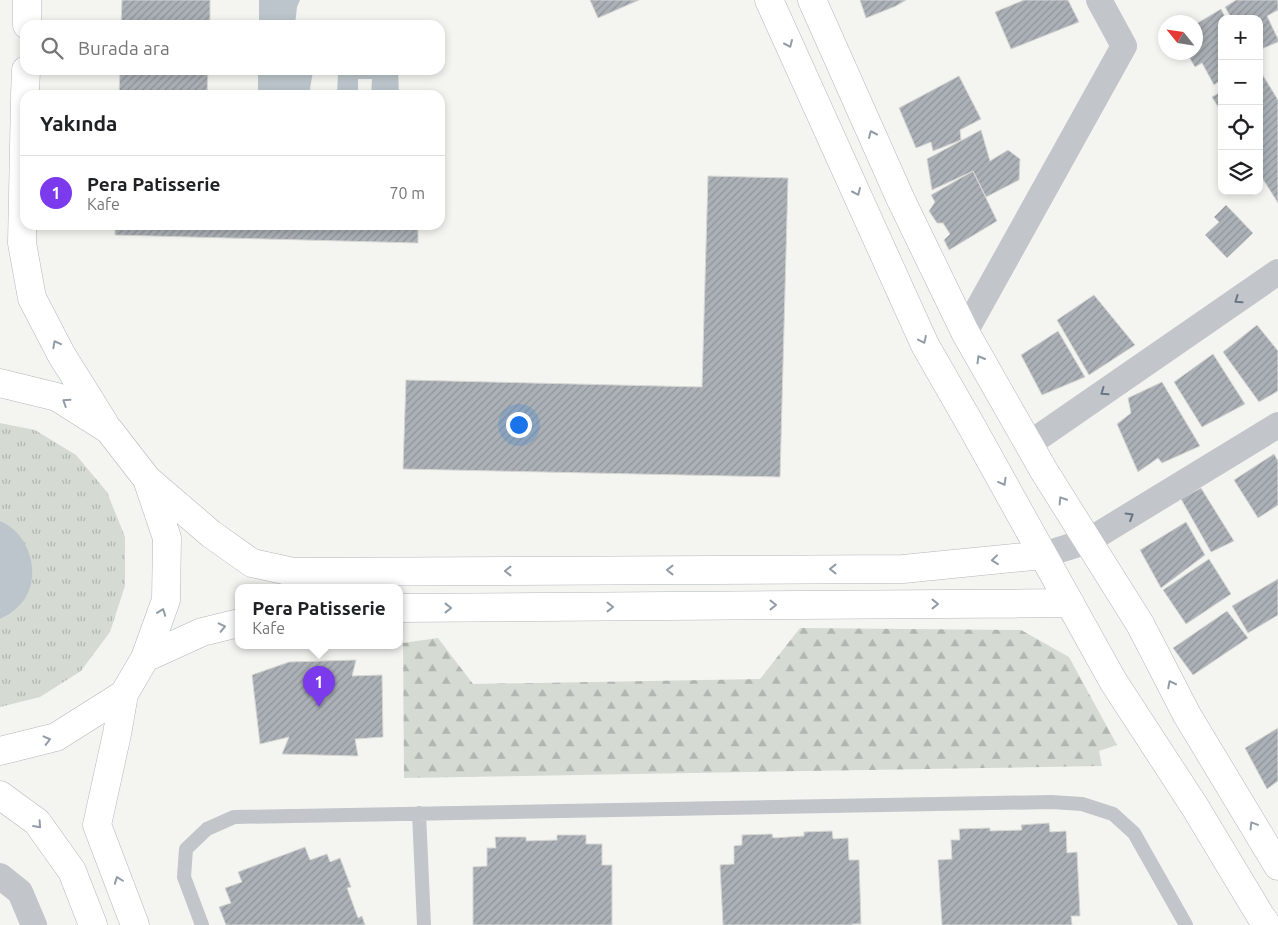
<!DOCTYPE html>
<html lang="tr">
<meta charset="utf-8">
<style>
body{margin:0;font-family:Ubuntu,sans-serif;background:#f6f6f6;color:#202124}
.controls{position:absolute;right:15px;top:15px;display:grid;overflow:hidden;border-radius:10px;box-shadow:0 2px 8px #0003}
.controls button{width:45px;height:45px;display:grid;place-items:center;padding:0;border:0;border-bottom:1px solid #e0e0e0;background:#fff;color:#202124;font:25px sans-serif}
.compass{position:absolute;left:1158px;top:15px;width:45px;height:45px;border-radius:50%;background:#fff;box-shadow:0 2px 8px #0003;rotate:300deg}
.you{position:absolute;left:518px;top:424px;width:18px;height:18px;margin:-12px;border:4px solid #fff;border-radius:50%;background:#1a73e8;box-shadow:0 0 0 8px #1a73e833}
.badge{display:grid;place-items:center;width:32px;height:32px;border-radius:50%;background:#7c3aed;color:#fff;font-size:16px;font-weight:700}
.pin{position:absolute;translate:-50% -41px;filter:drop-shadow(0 1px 2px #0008)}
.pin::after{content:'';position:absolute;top:26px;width:18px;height:15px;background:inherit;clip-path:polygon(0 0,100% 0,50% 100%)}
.popup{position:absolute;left:235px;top:584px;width:168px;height:65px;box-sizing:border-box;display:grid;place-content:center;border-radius:10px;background:#fff;filter:drop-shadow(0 1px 4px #0005);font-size:16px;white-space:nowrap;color:#757577}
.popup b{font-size:19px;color:#202124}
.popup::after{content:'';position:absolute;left:50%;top:100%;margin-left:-10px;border:10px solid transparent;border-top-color:#fff}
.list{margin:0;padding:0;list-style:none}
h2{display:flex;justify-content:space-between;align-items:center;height:65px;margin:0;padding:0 20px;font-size:21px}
h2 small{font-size:16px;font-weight:400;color:#757577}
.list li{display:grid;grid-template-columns:32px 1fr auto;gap:15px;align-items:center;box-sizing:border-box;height:75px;padding:0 20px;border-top:1px solid #e0e0e0}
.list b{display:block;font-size:19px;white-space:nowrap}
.list p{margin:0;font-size:16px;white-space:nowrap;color:#757577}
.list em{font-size:16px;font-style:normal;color:#757577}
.icon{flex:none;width:28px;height:28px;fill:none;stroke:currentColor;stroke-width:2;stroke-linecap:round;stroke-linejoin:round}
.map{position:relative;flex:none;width:1278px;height:925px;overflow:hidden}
.search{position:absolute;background:#fff;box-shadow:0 2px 8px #0003;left:20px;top:20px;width:425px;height:55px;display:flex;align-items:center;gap:12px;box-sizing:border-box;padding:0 18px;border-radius:15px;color:#757577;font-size:19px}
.panel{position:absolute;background:#fff;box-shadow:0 2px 8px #0003;left:20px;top:90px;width:425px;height:140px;border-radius:15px}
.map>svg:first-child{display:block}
.grass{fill:url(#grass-tufts)}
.forest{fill:url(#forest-firs)}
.water{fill:#bbc5cb}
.building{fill:url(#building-hatch);stroke:#d6d6d3}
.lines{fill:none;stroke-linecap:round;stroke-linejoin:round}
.secondary-casing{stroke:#b2b7bb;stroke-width:29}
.service{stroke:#c2c5c9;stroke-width:14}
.minor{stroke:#c2c5c9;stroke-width:26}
.secondary{stroke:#fff;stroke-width:28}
.oneway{stroke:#929ca7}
.oneway2{stroke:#697685}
</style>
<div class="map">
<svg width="1278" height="925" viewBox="0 0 1278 925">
<defs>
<pattern id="grass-tufts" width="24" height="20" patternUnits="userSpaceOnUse" patternTransform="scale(1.25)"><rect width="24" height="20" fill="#d5dbd2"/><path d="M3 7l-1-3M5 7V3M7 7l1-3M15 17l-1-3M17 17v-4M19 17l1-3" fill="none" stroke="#b0b6b0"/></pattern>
<pattern id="forest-firs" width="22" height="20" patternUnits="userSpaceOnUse" patternTransform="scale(1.25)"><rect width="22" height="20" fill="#d5dbd2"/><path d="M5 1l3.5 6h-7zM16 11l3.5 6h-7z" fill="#b0b6b0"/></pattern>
<pattern id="building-hatch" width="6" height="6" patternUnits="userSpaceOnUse" patternTransform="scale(1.25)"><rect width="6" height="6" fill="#abb1b6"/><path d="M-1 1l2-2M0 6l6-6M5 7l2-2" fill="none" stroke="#8f9499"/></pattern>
</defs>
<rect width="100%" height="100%" fill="#f4f5f1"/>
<path class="grass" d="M 0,423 L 35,430 L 76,455 L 107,492 L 125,537 L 125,586 L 110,632 L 81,671 L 40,697 L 0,707 Z"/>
<path class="forest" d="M 800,628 L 1021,630 L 1069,657 L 1117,745 L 1099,751 L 1102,766 L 404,778 L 403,643 L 438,638 L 473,684 L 760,679 Z"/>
<path class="water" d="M 259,0 L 300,0 L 297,7 L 295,25 L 259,25 Z
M 258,70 L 398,70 L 399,95 L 371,95 L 372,79 L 358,79 L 358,95 L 337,95 L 338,74 L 313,71 L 309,95 L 258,95 Z
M 0,521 C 29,533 42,573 24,600 C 17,609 10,614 0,619 Z"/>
<path class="building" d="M 122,0 L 210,0 L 210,25 L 121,25 Z
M 590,0 L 639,0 L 598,18 Z
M 860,0 L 906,0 L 896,6 L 866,18 Z
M 1024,0 L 1068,0 L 1079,22 L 1011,49 L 995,12 Z
M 1236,0 L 1278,0 L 1278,10 L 1267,16 L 1278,39 L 1278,42 L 1259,50 L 1259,19 L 1232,19 L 1225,7 Z
M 1221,9 L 1226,19 L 1222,19 L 1222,79 L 1214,85 L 1202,63 L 1195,67 L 1186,52 L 1196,52 L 1196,24 Z
M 1259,69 L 1278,100 L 1278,203 L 1259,173 Z
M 120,70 L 208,70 L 207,95 L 119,95 Z
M 959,76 L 981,119 L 960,130 L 961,140 L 933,151 L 931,142 L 916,148 L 899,108 Z
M 1222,91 L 1222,113 L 1212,97 Z
M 981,130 L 990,161 L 1008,150 L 1020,159 L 1019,180 L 986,197 L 973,171 L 932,190 L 927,159 Z
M 973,171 L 997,221 L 949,250 L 944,240 L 950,234 L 943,223 L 937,223 L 929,211 L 935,202 L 931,195 Z
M 708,176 L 788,178 L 780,477 L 403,469 L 406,380 L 702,387 Z
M 1226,205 L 1253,233 L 1227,258 L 1205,235 L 1219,222 L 1214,217 Z
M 115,225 L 418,225 L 418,243 L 115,235 Z
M 1094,295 L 1135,345 L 1089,375 L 1057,320 Z
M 1257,325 L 1278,351 L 1278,391 L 1259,402 L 1223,352 Z
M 1058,331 L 1085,377 L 1042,395 L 1021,355 Z
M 1213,354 L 1245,404 L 1202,427 L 1174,382 Z
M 1162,382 L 1200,446 L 1162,463 L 1158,458 L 1138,472 L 1117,424 L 1131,413 L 1128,398 Z
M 1274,454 L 1278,461 L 1278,505 L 1258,518 L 1234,480 Z
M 1201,488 L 1234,541 L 1211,552 L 1181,499 Z
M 1186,522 L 1205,555 L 1161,588 L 1140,550 Z
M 1209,559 L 1231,594 L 1186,624 L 1163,590 Z
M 1278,579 L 1278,615 L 1248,633 L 1232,606 Z
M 1227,611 L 1248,638 L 1193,675 L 1173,648 Z
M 356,660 L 352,676 L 382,675 L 383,737 L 355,739 L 358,756 L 282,754 L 289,737 L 260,744 L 252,675 L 289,662 Z
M 1278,728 L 1278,781 L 1267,789 L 1245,748 Z
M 1049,823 L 1050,832 L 1066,831 L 1067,853 L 1077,852 L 1080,916 L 1071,916 L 1072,925 L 942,925 L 938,860 L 952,859 L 951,840 L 960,840 L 959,829 L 990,828 L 990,831 L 1022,830 L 1021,825 Z
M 832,831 L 833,839 L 848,838 L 849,860 L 859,860 L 861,924 L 852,924 L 852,925 L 723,925 L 720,865 L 734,864 L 734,846 L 742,845 L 742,835 L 772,834 L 773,838 L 804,836 L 804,832 Z
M 557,835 L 586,835 L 586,844 L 602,844 L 602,865 L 612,865 L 612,925 L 473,925 L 473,867 L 487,866 L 487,848 L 496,848 L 495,837 L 526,837 L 526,841 L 557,840 Z
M 305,847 L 310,860 L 327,854 L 330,862 L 340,858 L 351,887 L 347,888 L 358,918 L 362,916 L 365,925 L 226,925 L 219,907 L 231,903 L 225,888 L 242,882 L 238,872 Z"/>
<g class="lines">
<defs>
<path id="secondary" d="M 769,0 L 925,345 L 972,427 L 1113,681 L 1195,807 L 1260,915 L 1267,925
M 812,0 L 901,200 L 965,332 L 1044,471 L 1140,624 L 1187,715 L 1278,866
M 27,25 L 27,0
M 25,95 L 26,70
M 25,99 L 22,243 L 32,298 L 61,354 L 104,423
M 0,383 L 57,397 L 109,430 L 147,479 L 167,538 L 166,600 L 145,658 L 124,694 L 56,737 L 0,751
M 147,479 L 211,534 L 252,563 L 293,572 L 903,569 L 1043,555
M 399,608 L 1070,603
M 145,658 L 202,632 L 239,623
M 124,694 L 117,734 L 97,825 L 135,925
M 0,795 L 37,822 L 72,871 L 93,925"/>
</defs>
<use href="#secondary" class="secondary-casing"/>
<path class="service" d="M 419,813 L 424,925
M 202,925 L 184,877 L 186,849 L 207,829 L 234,817 L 1051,802 L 1082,804 L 1113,814 L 1134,833 L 1186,925"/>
<path class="minor" d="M 965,332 L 1124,46 L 1099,0
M 1029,444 L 1278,272
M 1043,555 L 1088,541 L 1278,425
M 0,876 L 20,892 L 34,925"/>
<use href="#secondary" class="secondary"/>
</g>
<defs><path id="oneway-chevron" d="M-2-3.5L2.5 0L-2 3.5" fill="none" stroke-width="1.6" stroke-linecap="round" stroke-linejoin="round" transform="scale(1.25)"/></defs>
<g class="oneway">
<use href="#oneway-chevron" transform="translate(789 44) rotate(66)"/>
<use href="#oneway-chevron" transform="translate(872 134) rotate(-114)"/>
<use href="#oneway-chevron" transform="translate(857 192) rotate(66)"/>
<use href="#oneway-chevron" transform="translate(923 340) rotate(65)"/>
<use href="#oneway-chevron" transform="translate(56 344) rotate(-118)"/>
<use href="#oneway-chevron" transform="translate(980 359) rotate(-120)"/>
<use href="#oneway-chevron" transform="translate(66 402) rotate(-147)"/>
<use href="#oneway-chevron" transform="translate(1003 482) rotate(61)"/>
<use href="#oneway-chevron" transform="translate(1062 500) rotate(-122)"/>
<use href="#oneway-chevron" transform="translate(995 560) rotate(174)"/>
<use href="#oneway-chevron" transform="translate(833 569) rotate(180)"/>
<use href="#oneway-chevron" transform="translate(670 570) rotate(180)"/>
<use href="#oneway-chevron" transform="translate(508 571) rotate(180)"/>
<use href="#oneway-chevron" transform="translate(935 604)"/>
<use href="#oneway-chevron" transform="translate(773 605)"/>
<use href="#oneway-chevron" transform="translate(610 607)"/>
<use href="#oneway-chevron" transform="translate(448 608)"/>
<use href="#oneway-chevron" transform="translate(162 612) rotate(-70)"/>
<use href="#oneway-chevron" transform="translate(222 627) rotate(-13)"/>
<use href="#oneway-chevron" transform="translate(1171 684) rotate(-117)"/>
<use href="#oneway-chevron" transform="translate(47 740) rotate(-14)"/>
<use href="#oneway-chevron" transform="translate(38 825) rotate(48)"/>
<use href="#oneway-chevron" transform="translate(1253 825) rotate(-121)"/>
<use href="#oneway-chevron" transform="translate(118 880) rotate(-111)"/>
</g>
<g class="oneway2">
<use href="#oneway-chevron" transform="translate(1238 300) rotate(145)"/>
<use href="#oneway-chevron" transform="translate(1104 392) rotate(145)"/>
<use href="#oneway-chevron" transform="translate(1130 516) rotate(-31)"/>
</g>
</svg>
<div class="controls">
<button>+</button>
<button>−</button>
<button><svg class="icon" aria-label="locate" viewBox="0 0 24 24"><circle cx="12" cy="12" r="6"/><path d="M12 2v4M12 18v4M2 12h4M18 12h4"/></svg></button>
<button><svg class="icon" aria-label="layers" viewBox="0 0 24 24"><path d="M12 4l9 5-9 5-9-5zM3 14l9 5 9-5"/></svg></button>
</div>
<svg class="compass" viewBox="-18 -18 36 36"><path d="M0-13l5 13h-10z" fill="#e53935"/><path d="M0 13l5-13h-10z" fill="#757577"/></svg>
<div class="you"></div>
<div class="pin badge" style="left:319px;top:707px">1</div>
<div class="popup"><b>Pera Patisserie</b>Kafe</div>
<div class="search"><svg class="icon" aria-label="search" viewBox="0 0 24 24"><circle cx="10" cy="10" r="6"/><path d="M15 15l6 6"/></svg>Burada ara</div>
<section class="panel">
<h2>Yakında<small></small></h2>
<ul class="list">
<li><span class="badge">1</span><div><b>Pera Patisserie</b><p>Kafe</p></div><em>70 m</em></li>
</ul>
</section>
</div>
